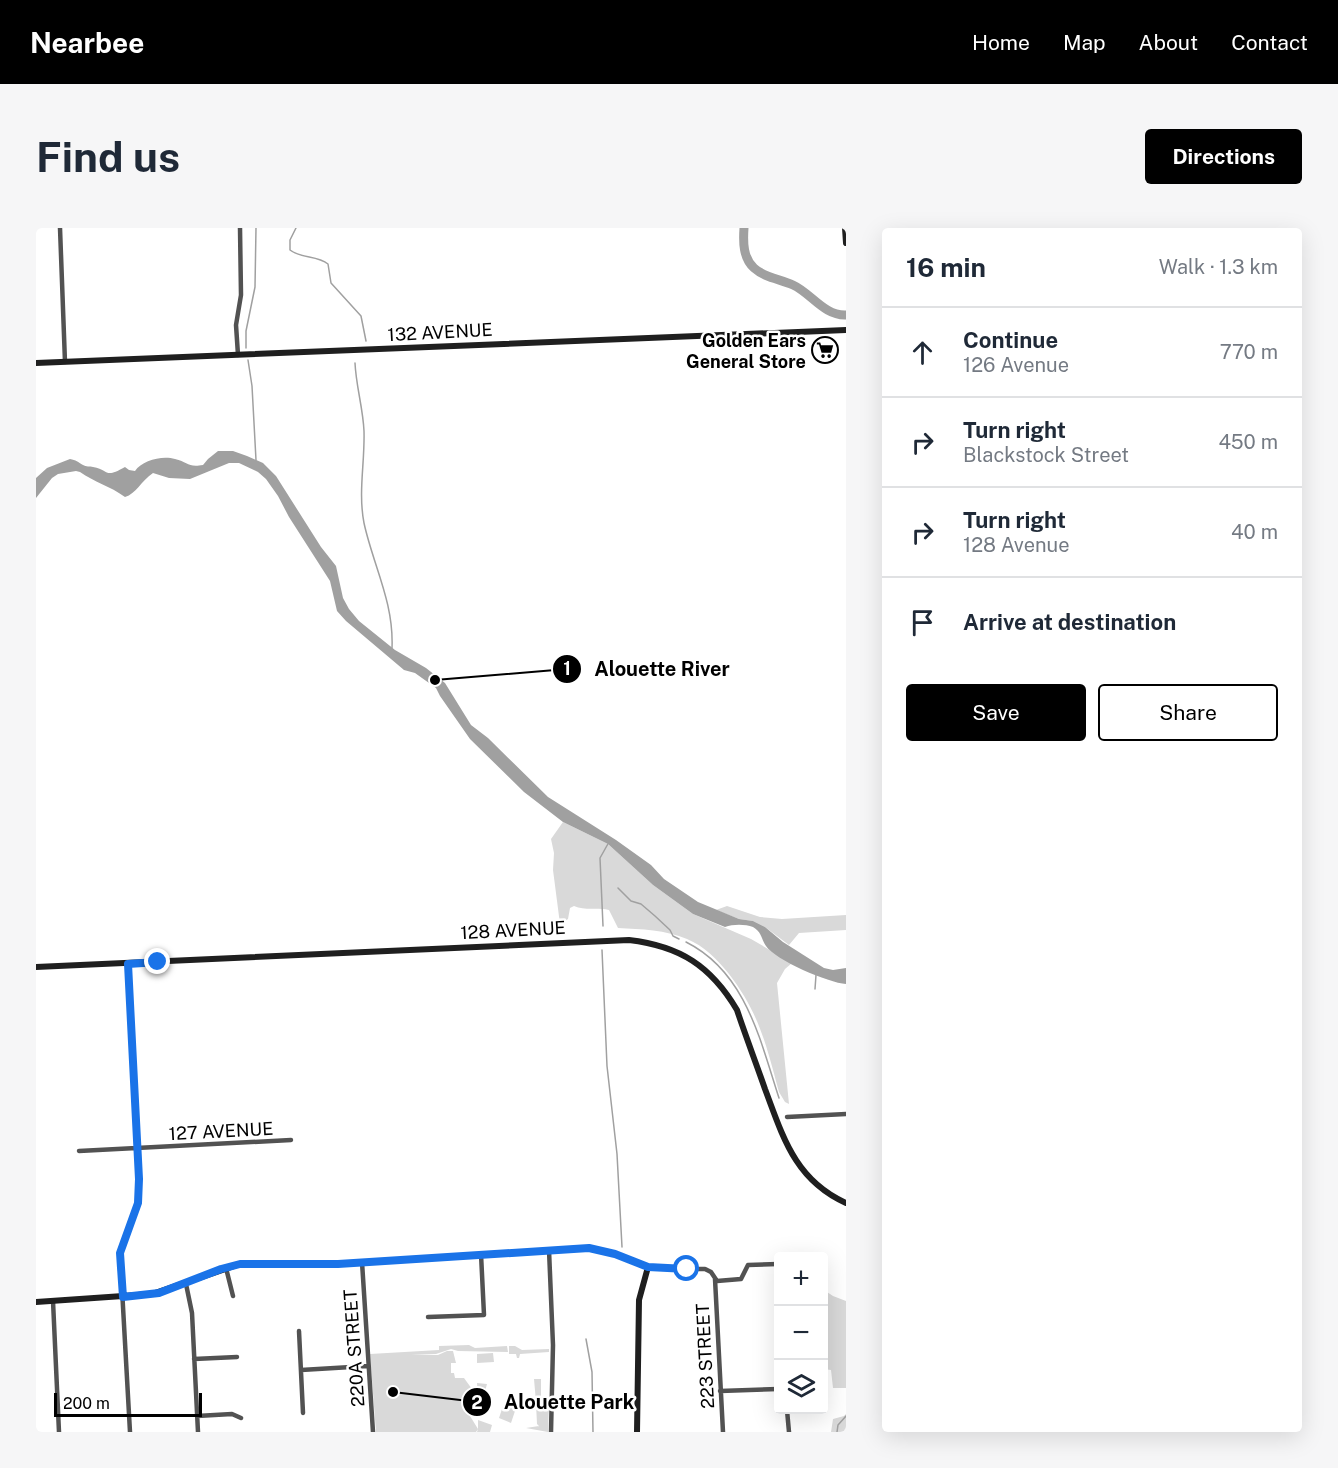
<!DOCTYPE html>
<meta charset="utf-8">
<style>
body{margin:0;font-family:"Public Sans",sans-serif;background:#f6f6f7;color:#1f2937}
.controls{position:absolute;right:18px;bottom:18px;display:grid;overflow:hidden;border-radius:6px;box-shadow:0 6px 24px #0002}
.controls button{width:54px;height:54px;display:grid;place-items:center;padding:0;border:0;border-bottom:2px solid #e0e1e3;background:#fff;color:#1f2937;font:30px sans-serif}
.scale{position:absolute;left:18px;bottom:15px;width:148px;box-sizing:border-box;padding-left:6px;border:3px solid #000;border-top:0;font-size:16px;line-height:21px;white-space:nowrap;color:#000;-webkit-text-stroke:4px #fff;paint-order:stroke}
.stop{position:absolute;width:18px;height:18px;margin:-14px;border:4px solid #1a73e8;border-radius:50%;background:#fff}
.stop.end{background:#1a73e8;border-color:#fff;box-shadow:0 2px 6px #0008}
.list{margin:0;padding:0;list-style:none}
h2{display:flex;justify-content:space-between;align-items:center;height:78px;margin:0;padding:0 24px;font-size:26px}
h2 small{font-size:20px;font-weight:400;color:#747a83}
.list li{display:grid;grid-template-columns:39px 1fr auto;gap:18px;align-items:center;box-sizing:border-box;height:90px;padding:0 24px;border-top:2px solid #e0e1e3}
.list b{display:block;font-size:22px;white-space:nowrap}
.list p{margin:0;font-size:20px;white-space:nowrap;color:#747a83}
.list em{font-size:20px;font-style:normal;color:#747a83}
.actions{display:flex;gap:12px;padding:18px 24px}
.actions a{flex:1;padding:14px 0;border:2px solid #000;border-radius:6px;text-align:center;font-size:21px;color:#000}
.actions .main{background:#000;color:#fff}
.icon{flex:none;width:33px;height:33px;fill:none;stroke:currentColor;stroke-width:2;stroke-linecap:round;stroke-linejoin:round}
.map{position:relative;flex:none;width:810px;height:1204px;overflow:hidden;border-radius:6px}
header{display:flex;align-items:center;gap:36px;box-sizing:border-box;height:84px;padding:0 30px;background:#000;color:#fff}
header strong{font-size:28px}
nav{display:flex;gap:33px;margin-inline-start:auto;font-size:21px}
.intro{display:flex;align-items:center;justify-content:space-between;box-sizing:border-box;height:144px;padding:0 36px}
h1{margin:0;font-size:42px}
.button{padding:15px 27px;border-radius:6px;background:#000;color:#fff;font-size:21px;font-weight:700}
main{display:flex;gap:36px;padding:0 36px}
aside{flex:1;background:#fff;border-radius:6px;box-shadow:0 6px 24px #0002}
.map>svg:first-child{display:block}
.green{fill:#d9d9d9}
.water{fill:#a0a0a0}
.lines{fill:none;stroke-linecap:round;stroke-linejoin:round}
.stream{stroke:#a0a0a0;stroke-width:1.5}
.river{stroke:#a0a0a0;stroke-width:9}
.street{stroke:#525252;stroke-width:4.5}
.secondary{stroke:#1f1f1f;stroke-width:6}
.route{stroke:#1a73e8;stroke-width:8}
.labels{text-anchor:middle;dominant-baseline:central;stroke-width:5;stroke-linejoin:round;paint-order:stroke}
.street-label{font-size:18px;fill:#000;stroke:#fff}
.poi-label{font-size:18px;font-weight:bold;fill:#000;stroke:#fff;text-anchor:end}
.leader{fill:none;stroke:#000;stroke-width:2}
.callout-dot{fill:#000;stroke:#fff;stroke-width:2}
.mark-label{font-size:18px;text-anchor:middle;font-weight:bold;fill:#fff}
.callout-label{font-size:20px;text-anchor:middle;font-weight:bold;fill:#000;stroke:#fff;stroke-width:5;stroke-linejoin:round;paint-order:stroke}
</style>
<header>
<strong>Nearbee</strong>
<nav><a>Home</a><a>Map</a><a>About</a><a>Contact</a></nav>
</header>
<div class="intro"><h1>Find us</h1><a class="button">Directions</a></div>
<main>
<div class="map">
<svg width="810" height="1204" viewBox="0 0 810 1204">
<rect width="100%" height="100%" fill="#fff"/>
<path class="green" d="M 527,594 L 572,616 L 617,657 L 657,686 L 715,711 L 756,735 L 749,741 L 741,755 L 753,876 L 749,874 L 743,864 C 730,816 723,785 693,746 C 681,731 668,718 651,711 C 630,702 605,701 582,700 L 573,682 C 561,679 549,683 538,678 L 534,680 L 532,691 L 524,696 L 517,642 L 518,625 L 515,611 Z
M 691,678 L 724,689 L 746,691 L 810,687 L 810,702 L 763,705 L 753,717 L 729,699 L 717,693 L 703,691 L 680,682 Z
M 788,1062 L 797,1068 L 810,1073 L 810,1160 L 797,1160 L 795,1142 L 788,1141 Z
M 433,1117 L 439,1120 L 471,1118 L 472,1124 L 422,1123 L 415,1121 L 400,1126 L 375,1127 L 402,1127 L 411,1123 L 417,1123 L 420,1135 L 415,1135 L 415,1145 L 418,1145 L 419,1150 L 428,1150 L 436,1161 L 437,1174 L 434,1176 L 434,1188 L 442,1201 L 442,1192 L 456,1197 L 454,1204 L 441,1204 L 442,1201 L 440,1204 L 340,1204 L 334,1126 L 403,1122 L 403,1118 Z
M 473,1118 L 479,1118 L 486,1122 L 513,1121 L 513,1124 L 484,1126 L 483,1130 L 481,1130 L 480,1126 L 473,1126 Z
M 457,1125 L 458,1134 L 441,1135 L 441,1126 Z
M 498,1151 L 505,1151 L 505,1174 L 500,1174 Z
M 441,1155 L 451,1156 L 446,1175 L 442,1170 Z
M 500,1176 L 513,1177 L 512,1204 L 490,1200 L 503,1198 L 506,1201 L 501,1196 Z
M 467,1178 L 475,1178 L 479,1183 L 475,1195 L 463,1190 Z
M 810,1186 L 810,1204 L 795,1204 L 797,1191 L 808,1188 Z"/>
<path class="water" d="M 182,223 L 197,223 L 211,228 L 227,235 L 240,248 L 285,319 L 300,338 L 307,370 L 313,381 L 323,393 L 359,422 L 390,440 L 409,455 L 435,497 L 452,510 L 512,569 L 580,612 L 615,637 L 628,651 L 662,674 L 703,691 L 717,693 L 729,699 L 747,714 L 788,740 L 797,742 L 810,740 L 810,756 C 793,755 739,732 730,718 C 725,711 726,704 717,699 C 709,696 697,696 689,699 L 657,686 L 617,657 L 572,616 L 527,594 L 488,564 L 434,511 L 404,468 L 400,460 L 379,445 L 368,442 L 310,393 L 301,383 L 294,353 L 253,289 L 242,268 L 230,251 L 222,244 L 203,235 L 193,235 L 154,251 L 133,250 L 117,245 C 105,253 100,266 89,269 C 74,258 58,254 44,244 L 40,243 L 22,246 L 16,250 L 0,270 L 0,250 L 11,240 L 34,231 C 40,232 42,234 47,237 C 50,239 54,238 57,239 C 74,242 68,251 89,239 L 93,242 L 99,243 C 106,232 127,227 139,231 C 152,234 152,240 167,237 L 172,231 Z"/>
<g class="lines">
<path class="stream" d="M 260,0 L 254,12 L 254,22 C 266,31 281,27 292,36 L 295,55 L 325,88 L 330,113
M 210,120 L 210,103 L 219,59 L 220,0
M 212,132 L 216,158 L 220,232
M 319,135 C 320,158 327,180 328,203 C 329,234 322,264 328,295 C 337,337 358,374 356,420
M 582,660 L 595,673 L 605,676 L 619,688 L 634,702 L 637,708 L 643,711
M 567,698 L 564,630 L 573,614
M 650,714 C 710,744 724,812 743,870
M 566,722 L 571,838 L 581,926 L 586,1019
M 779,761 L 780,747
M 550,1111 L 556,1144 L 557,1204
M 801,1204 L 802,1197 L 810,1188"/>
<path class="river" d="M 708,0 C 707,14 707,30 718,40 C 729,50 744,51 757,57 C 775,65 788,88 810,87"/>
<path class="street" d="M 24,0 L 29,134
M 202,127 L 200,97 L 205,67 L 204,0
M 92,736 L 103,951 L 102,976 L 84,1025 L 94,1204
M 751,889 L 810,886
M 43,923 L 255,912
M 513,1022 L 517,1117 L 515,1204
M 326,1034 L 337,1204
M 612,1039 L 638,1041 L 669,1041 L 675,1044 L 681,1053 L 705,1051 L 712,1037 L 742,1036
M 190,1040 L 197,1068
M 679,1051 L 687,1204
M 150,1056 L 156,1085 L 162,1204
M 17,1073 L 23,1204
M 392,1089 L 448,1087 L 445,1026
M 263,1103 L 267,1185
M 158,1131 L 201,1129
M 265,1142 L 332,1138
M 684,1163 L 742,1161
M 751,1182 L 753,1204
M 161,1188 L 196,1186 L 205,1190"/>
<path class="secondary" d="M 809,0 L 810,15
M 0,135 L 810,102
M 0,739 L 593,712 C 644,718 675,738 701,782 C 710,809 720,835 729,861 C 747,909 759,952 810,975
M 0,1074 L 116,1066 L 204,1036 L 302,1036 L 553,1020 L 579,1026 L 612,1039 L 603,1072 L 601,1204"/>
</g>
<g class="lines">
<path class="route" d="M 122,734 L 92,736 L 103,951 L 102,975 L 84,1025 L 87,1069 L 123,1065 L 185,1041 L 204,1036 L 302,1036 L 553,1020 L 579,1026 L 612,1039 L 651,1041"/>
</g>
<defs>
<symbol id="supermarket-ring" viewBox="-11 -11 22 22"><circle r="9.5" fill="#fff" stroke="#000" stroke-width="1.5"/><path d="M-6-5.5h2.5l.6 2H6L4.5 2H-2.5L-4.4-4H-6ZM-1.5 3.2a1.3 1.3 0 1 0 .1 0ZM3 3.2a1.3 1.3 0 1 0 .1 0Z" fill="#000"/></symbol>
</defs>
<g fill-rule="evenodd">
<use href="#supermarket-ring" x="774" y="107" width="30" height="30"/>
</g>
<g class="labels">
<g class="street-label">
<text transform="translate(404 104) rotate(-3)">132 AVENUE</text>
<text transform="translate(477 702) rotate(-3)">128 AVENUE</text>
<text transform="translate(185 903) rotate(-3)">127 AVENUE</text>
<text transform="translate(318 1120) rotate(-94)">220A STREET</text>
<text transform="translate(669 1128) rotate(-93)">223 STREET</text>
</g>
<g class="poi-label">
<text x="770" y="112">Golden Ears<tspan x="770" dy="21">General Store</tspan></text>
</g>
</g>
<path class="leader" d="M399 452L531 441M357 1164L441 1174"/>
<g class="callout-dot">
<circle cx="399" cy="452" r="6"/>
<circle cx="357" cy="1164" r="6"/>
<circle cx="531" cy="441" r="15"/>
<circle cx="441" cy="1174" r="15"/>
</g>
<g class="mark-label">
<text x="531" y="447">1</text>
<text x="441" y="1181">2</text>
</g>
<g class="callout-label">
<text x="626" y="448">Alouette River</text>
<text x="533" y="1181">Alouette Park</text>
</g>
</svg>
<div class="controls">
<button>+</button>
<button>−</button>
<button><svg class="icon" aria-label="layers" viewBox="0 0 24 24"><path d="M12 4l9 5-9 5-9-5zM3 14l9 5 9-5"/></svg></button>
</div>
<div class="scale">200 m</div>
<div class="stop" style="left:651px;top:1041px"></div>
<div class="stop end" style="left:122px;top:734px"></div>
</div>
<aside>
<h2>16 min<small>Walk · 1.3 km</small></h2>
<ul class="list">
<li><svg class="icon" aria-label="ahead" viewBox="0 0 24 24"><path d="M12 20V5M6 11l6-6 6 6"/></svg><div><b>Continue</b><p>126 Avenue</p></div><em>770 m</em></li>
<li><svg class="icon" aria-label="right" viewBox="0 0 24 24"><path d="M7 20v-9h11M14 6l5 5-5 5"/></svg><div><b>Turn right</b><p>Blackstock Street</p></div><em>450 m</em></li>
<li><svg class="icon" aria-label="right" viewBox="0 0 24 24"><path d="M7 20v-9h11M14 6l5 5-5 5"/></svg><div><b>Turn right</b><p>128 Avenue</p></div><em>40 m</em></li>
<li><svg class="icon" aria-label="arrive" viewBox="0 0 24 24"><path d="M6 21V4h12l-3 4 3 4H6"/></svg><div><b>Arrive at destination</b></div></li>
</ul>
<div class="actions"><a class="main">Save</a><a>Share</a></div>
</aside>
</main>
